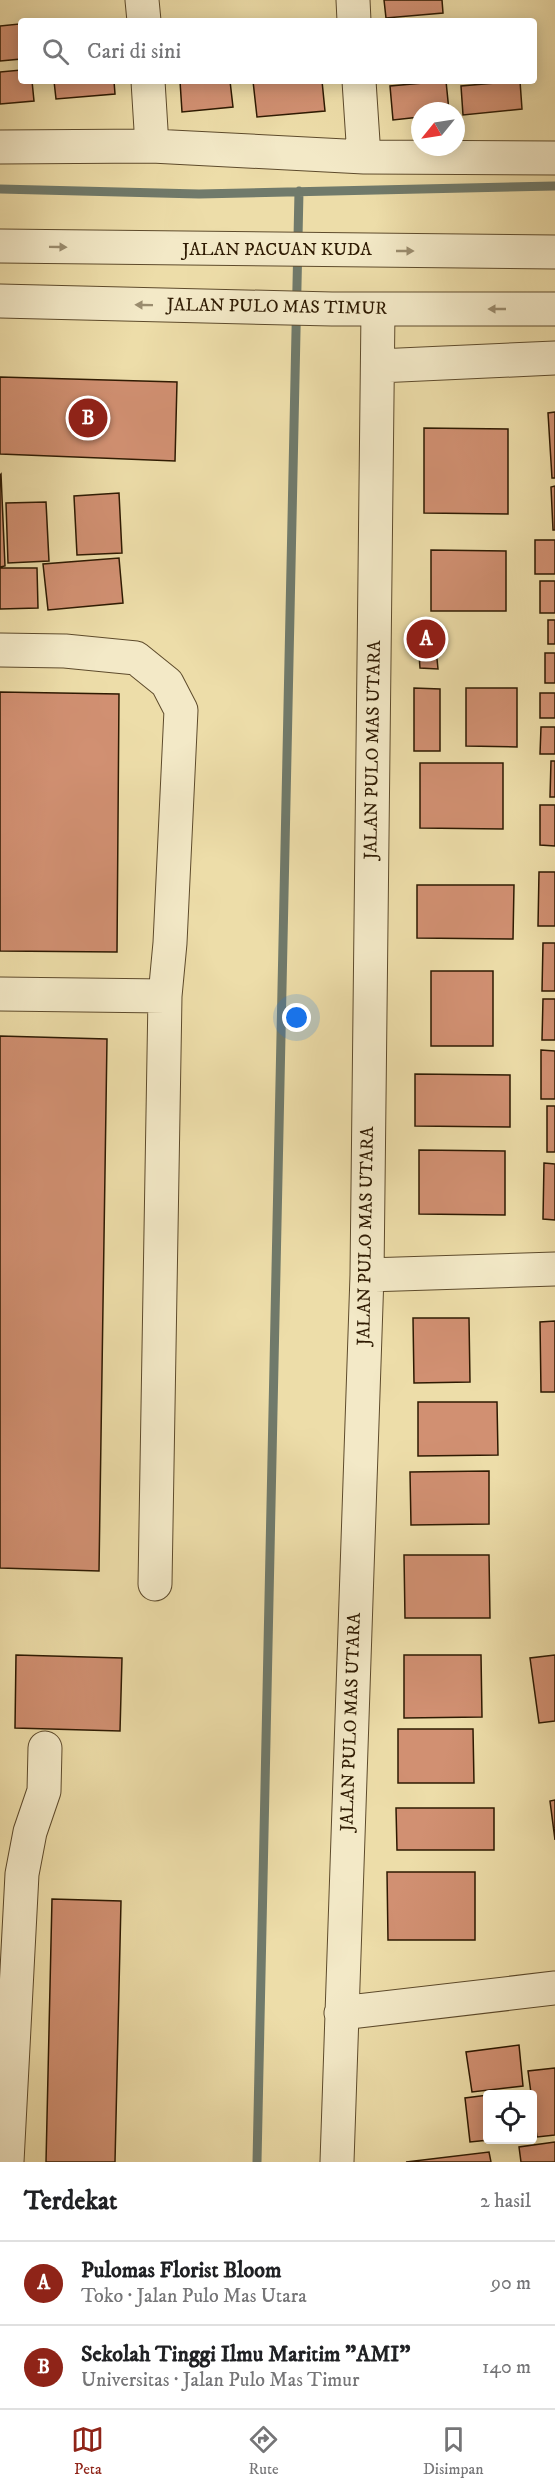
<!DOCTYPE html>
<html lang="id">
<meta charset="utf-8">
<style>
body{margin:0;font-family:"IM FELL DW Pica",serif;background:#f6f6f6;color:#202124}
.controls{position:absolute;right:18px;bottom:18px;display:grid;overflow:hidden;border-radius:6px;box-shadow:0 3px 15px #0003}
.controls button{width:54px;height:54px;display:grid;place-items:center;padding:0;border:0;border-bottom:2px solid #e0e0e0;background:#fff;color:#202124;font:30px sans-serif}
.compass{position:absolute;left:411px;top:102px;width:54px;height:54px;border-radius:50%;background:#fff;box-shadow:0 3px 15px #0003;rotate:240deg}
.you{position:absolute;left:297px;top:1018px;width:21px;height:21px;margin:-15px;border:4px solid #fff;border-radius:50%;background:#1a73e8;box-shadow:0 0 0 9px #1a73e833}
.badge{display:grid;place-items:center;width:39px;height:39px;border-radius:50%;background:#8f2418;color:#fff;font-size:20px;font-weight:700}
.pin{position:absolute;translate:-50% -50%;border:3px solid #fff;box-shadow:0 2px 6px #0006}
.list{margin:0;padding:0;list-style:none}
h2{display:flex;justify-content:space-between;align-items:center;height:78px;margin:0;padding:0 24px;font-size:26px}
h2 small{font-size:20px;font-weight:400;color:#757577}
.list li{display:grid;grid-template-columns:39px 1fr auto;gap:18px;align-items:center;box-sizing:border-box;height:84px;padding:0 24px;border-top:2px solid #e0e0e0}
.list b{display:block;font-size:22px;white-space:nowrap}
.list p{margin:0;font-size:20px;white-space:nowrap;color:#757577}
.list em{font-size:20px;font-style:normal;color:#757577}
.icon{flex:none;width:33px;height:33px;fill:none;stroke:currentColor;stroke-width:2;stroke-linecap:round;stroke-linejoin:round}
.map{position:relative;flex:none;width:555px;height:2162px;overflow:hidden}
.search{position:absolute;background:#fff;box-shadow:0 3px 15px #0003;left:18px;right:18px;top:18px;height:66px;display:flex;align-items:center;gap:15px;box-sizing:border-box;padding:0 21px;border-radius:6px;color:#757577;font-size:22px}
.sheet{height:246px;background:#fff}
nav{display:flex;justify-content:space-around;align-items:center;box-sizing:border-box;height:84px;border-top:2px solid #e0e0e0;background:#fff;font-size:16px;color:#757577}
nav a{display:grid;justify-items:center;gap:3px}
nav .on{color:#8f2418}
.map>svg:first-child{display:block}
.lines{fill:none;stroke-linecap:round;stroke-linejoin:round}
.stream{stroke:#707a6b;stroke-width:9}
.building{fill:#d19072;stroke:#2e1a02;stroke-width:1.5}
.minor-casing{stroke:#5e4b2c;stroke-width:35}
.minor{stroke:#f3e9c7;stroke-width:33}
.oneway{fill:#9a8c6e}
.labels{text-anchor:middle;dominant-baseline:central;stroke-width:4.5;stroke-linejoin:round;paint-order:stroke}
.street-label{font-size:18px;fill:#2e1a02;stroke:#f3e9c7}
</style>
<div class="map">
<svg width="555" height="2162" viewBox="0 0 555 2162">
<rect width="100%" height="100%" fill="#eddda9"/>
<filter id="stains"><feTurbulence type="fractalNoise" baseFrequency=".00333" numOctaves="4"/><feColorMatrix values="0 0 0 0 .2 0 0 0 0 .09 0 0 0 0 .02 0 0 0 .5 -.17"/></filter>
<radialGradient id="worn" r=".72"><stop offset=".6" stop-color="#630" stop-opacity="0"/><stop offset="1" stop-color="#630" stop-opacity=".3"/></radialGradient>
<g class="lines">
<path class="stream" d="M 0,189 L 199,194 L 555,186
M 257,2162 L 299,191"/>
</g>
<path class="building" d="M 384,0 L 442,0 L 443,13 L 386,18 Z
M 19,24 L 21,59 L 0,61 L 0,26 Z
M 21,70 L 21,81 L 32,81 L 34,101 L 0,104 L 0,72 Z
M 54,81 L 114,81 L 115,94 L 56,99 Z
M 180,81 L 230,81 L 233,107 L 182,112 Z
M 253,81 L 322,81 L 325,111 L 257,117 Z
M 446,81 L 449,111 L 420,111 L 420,117 L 393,120 L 390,86 Z
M 520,81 L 522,109 L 463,115 L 461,86 Z
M 0,377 L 177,382 L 175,461 L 0,454 Z
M 555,412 L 555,478 L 552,478 L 548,413 Z
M 424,428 L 508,429 L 508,514 L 424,513 Z
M 1,474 L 5,566 L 0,567 L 0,475 Z
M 555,486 L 555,530 L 553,530 L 551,487 Z
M 119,493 L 122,553 L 77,555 L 74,496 Z
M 46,502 L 49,561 L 8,563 L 6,503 Z
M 535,540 L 555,540 L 555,574 L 535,574 Z
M 431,550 L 506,551 L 506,611 L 431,611 Z
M 119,558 L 123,603 L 48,610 L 43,564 Z
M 0,568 L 37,568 L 38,608 L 0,609 Z
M 540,581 L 555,581 L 555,613 L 540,613 Z
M 548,620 L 555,620 L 555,644 L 548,644 Z
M 417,627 L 434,628 L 438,669 L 420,668 Z
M 545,653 L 555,653 L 555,683 L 545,683 Z
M 414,688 L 440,689 L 440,751 L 414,751 Z
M 466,688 L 517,688 L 517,747 L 466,746 Z
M 0,692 L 119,694 L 117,952 L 0,951 Z
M 540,693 L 555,693 L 555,718 L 540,718 Z
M 541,727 L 555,727 L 555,754 L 540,754 Z
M 551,761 L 555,761 L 555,797 L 550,797 Z
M 420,763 L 503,763 L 503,829 L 420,828 Z
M 540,805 L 555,805 L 555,846 L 540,845 Z
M 539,872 L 555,872 L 555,926 L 538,926 Z
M 417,885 L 514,885 L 513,939 L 417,938 Z
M 543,943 L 555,943 L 555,991 L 542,991 Z
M 431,971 L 493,971 L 493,1046 L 431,1046 Z
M 543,999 L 555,999 L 555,1040 L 542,1040 Z
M 0,1036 L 107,1039 L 99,1571 L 0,1568 Z
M 541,1050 L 555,1051 L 555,1099 L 541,1099 Z
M 415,1074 L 510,1075 L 510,1127 L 415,1126 Z
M 547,1106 L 555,1106 L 555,1152 L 547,1152 Z
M 419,1150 L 505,1151 L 505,1215 L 419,1214 Z
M 544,1163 L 555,1164 L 555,1220 L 543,1219 Z
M 413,1318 L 469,1318 L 470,1382 L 414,1383 Z
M 555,1321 L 555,1392 L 541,1392 L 540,1322 Z
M 418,1402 L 497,1402 L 498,1455 L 418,1456 Z
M 489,1471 L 489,1524 L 411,1525 L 410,1472 Z
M 404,1555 L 489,1555 L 490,1618 L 405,1618 Z
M 16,1655 L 122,1658 L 120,1731 L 15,1728 Z
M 404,1655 L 481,1655 L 482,1717 L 404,1718 Z
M 555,1655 L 555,1721 L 539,1723 L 530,1658 Z
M 398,1729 L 473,1729 L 474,1783 L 398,1783 Z
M 555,1800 L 555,1840 L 550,1801 Z
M 396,1808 L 494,1808 L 494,1850 L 397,1850 Z
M 387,1872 L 475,1872 L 475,1940 L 388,1940 Z
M 52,1899 L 121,1901 L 115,2162 L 46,2162 Z
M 519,2045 L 523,2086 L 472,2092 L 466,2052 Z
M 555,2068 L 555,2135 L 537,2137 L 528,2071 Z
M 488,2095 L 489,2140 L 470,2142 L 465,2098 Z
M 555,2142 L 555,2162 L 521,2162 L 519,2147 Z
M 489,2152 L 491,2162 L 406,2162 Z"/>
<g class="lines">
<defs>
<path id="minor" d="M 142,0 L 144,21
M 353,0 L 354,21
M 148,81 L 152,146
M 359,81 L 364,157
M 0,147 L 152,146 L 364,157 L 555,158
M 0,246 L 555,252
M 0,301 L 332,309 L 555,309
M 378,366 L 555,358
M 0,650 L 65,651 L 136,658 L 167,683 L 181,710 L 170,943 L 165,996 L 155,1584
M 0,994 L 165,996
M 367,1275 L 555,1269
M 341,2013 L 555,1988
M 7,2162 L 22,1874 L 30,1832 L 44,1791 L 45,1748
M 337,2162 L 367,1275 L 378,310"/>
</defs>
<use href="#minor" class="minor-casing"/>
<use href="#minor" class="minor"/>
</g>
<defs><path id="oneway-solid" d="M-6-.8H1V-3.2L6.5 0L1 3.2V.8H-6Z" transform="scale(1.5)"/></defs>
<g class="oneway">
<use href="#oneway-solid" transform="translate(58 247) rotate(1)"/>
<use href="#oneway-solid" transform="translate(405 251)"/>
<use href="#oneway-solid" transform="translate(144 305) rotate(-179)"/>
<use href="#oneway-solid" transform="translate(497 309) rotate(180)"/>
</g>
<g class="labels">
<g class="street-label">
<text x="277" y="250">JALAN PACUAN KUDA</text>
<text transform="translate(277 307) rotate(1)">JALAN PULO MAS TIMUR</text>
<text transform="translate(373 750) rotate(-89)">JALAN PULO MAS UTARA</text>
<text transform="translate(366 1236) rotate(-89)">JALAN PULO MAS UTARA</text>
<text transform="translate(351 1722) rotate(-88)">JALAN PULO MAS UTARA</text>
</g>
</g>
<rect width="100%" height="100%" filter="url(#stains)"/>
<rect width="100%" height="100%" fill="url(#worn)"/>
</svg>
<div class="controls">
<button><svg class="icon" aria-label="locate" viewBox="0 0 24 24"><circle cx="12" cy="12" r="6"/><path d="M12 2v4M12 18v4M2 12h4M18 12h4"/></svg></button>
</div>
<svg class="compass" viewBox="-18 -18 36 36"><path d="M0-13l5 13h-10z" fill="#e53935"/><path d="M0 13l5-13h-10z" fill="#757577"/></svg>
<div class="you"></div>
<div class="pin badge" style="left:426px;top:639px">A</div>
<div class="pin badge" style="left:88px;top:418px">B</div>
<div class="search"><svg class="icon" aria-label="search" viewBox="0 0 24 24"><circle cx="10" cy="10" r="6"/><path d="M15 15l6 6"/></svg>Cari di sini</div>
</div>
<section class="sheet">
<h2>Terdekat<small>2 hasil</small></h2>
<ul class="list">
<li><span class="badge">A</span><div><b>Pulomas Florist Bloom</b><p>Toko · Jalan Pulo Mas Utara</p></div><em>90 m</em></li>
<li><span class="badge">B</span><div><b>Sekolah Tinggi Ilmu Maritim &quot;AMI&quot;</b><p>Universitas · Jalan Pulo Mas Timur</p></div><em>140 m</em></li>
</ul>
</section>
<nav>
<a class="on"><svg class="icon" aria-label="map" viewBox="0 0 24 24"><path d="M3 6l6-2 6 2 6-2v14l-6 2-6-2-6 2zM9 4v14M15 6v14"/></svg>Peta</a>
<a><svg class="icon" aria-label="directions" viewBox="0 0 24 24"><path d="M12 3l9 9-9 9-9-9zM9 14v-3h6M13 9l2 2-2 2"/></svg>Rute</a>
<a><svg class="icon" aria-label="saved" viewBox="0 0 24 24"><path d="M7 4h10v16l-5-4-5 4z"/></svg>Disimpan</a>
</nav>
